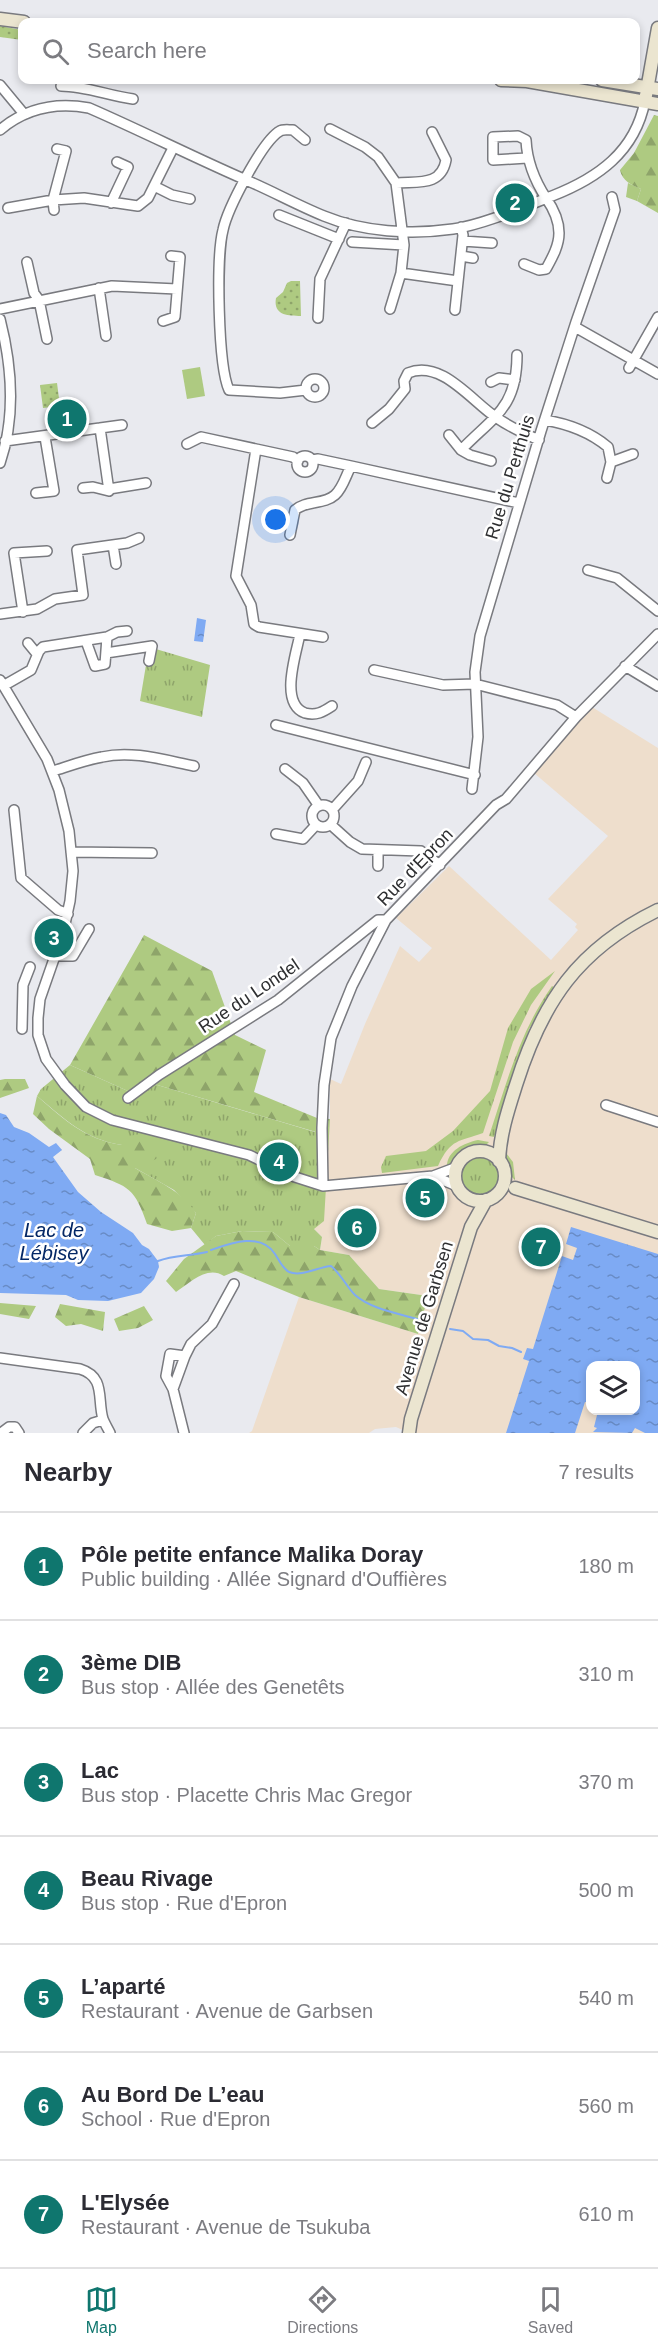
<!DOCTYPE html>
<meta charset="utf-8">
<style>
body{margin:0;font-family:Helvetica,sans-serif;background:#f7f7f7;color:#2b2b33}
.controls{position:absolute;right:18px;bottom:18px;display:grid;overflow:hidden;border-radius:12px;box-shadow:0 3px 9px #0003}
.controls button{width:54px;height:54px;display:grid;place-items:center;padding:0;border:0;border-bottom:2px solid #e1e1e2;background:#fff;color:#2b2b33;font:30px sans-serif}
.you{position:absolute;left:276px;top:520px;width:21px;height:21px;margin:-15px;border:4px solid #fff;border-radius:50%;background:#1a73e8;box-shadow:0 0 0 9px #1a73e833}
.badge{display:grid;place-items:center;width:39px;height:39px;border-radius:50%;background:#0f766e;color:#fff;font-size:20px;font-weight:700}
.pin{position:absolute;translate:-50% -50%;border:3px solid #fff;box-shadow:0 2px 6px #0006}
.list{margin:0;padding:0;list-style:none}
h2{display:flex;justify-content:space-between;align-items:center;height:78px;margin:0;padding:0 24px;font-size:26px}
h2 small{font-size:20px;font-weight:400;color:#7c7c81}
.list li{display:grid;grid-template-columns:39px 1fr auto;gap:18px;align-items:center;box-sizing:border-box;height:108px;padding:0 24px;border-top:2px solid #e1e1e2}
.list b{display:block;font-size:22px;white-space:nowrap}
.list p{margin:0;font-size:20px;white-space:nowrap;color:#7c7c81}
.list em{font-size:20px;font-style:normal;color:#7c7c81}
.icon{flex:none;width:33px;height:33px;fill:none;stroke:currentColor;stroke-width:2;stroke-linecap:round;stroke-linejoin:round}
.map{position:relative;flex:none;width:658px;height:1433px;overflow:hidden}
.search{position:absolute;background:#fff;box-shadow:0 3px 9px #0003;left:18px;right:18px;top:18px;height:66px;display:flex;align-items:center;gap:15px;box-sizing:border-box;padding:0 21px;border-radius:12px;color:#7c7c81;font-size:22px}
.sheet{height:834px;background:#fff}
nav{display:flex;justify-content:space-around;align-items:center;box-sizing:border-box;height:84px;border-top:2px solid #e1e1e2;background:#fff;font-size:16px;color:#7c7c81}
nav a{display:grid;justify-items:center;gap:3px}
nav .on{color:#0f766e}
.map>svg:first-child{display:block}
.commercial{fill:#eedecc;fill-rule:evenodd}
.grass{fill:url(#grass-tufts)}
.forest{fill:url(#forest-firs)}
.park{fill:url(#park-dots)}
.pitch{fill:#aeca81}
.water{fill:url(#water-ripples)}
.lines{fill:none;stroke-linecap:round;stroke-linejoin:round}
.stream{stroke:#7faaf3;stroke-width:2}
.street-casing{stroke:#797a7f;stroke-width:12}
.secondary-casing{stroke:#797a7f;stroke-width:15}
.street{stroke:#fff;stroke-width:9}
.secondary{stroke:#ebe5d0;stroke-width:12}
.labels{text-anchor:middle;dominant-baseline:central;stroke-width:5;stroke-linejoin:round;paint-order:stroke}
.street-label{font-size:18px;fill:#2e2f31;stroke:#fff}
.water-label{font-size:20px;font-style:italic;fill:#042866;stroke:#fff}
</style>
<div class="map">
<svg width="658" height="1433" viewBox="0 0 658 1433">
<defs>
<pattern id="grass-tufts" width="24" height="20" patternUnits="userSpaceOnUse" patternTransform="scale(1.5)"><rect width="24" height="20" fill="#aeca81"/><path d="M3 7l-1-3M5 7V3M7 7l1-3M15 17l-1-3M17 17v-4M19 17l1-3" fill="none" stroke="#8ea46a"/></pattern>
<pattern id="forest-firs" width="22" height="20" patternUnits="userSpaceOnUse" patternTransform="scale(1.5)"><rect width="22" height="20" fill="#aeca81"/><path d="M5 1l3.5 6h-7zM16 11l3.5 6h-7z" fill="#8ea46a"/></pattern>
<pattern id="park-dots" width="8" height="8" patternUnits="userSpaceOnUse" patternTransform="scale(1.5)"><rect width="8" height="8" fill="#aeca81"/><path d="M2 2h.1M6 6h.1" fill="none" stroke="#8ea46a" stroke-width="1.8" stroke-linecap="round"/></pattern>
<pattern id="water-ripples" width="26" height="14" patternUnits="userSpaceOnUse" patternTransform="scale(1.5)"><rect width="26" height="14" fill="#7faaf3"/><path d="M2 4q2-2 4 0t4 0M15 11q2-2 4 0t4 0" fill="none" stroke="#688bc5"/></pattern>
</defs>
<rect width="100%" height="100%" fill="#e9eaef"/>
<path class="commercial" d="M 592,707 L 658,748 L 658,1433 L 409,1433 L 396,1427 L 375,1429 L 369,1433 L 249,1433 L 252,1431 L 299,1297 L 418,1334 L 428,1296 L 379,1289 L 349,1255 L 320,1250 L 322,1237 L 314,1229 L 330,1119 L 330,1079 L 341,1084 L 365,1024 L 400,946 L 419,962 L 432,948 L 396,918 L 449,866 L 551,960 L 578,930 L 575,927 L 577,924 L 548,899 L 608,836 L 534,773 ZM 590,1366 L 636,1366 L 636,1410 L 590,1410 Z"/>
<path class="grass" d="M 628,183 L 641,189 L 637,201 L 626,197 Z
M 149,647 L 210,665 L 202,717 L 140,701 Z
M 555,971 L 531,1005 L 513,1042 L 483,1133 C 459,1142 451,1138 438,1166 L 382,1173 L 381,1167 L 386,1156 L 426,1151 L 453,1131 L 490,1091 L 508,1028 L 531,989 Z
M 552,986 L 555,988 L 529,1029 L 496,1132 L 494,1137 L 489,1136 C 507,1082 519,1033 552,986 Z
M 70,1065 L 139,1096 L 154,1084 L 315,1132 L 317,1118 L 330,1119 L 324,1221 L 314,1229 L 322,1237 L 320,1250 L 314,1246 L 290,1246 L 273,1232 L 242,1231 L 216,1236 L 205,1245 L 191,1228 L 196,1213 L 174,1190 L 135,1168 L 122,1145 C 84,1139 66,1120 37,1096 L 41,1089 Z
M 478,1140 L 489,1142 L 485,1146 L 464,1151 L 447,1168 C 446,1151 464,1143 478,1140 Z
M 503,1149 L 513,1162 L 515,1180 C 508,1175 503,1159 503,1149 Z
M461 1176a19 19 0 1 1 38 0a19 19 0 1 1-38 0Z"/>
<path class="forest" d="M 654,115 L 658,116 L 658,213 L 637,201 L 641,189 C 632,185 622,181 620,170 L 634,153 Z
M 144,935 L 212,971 L 235,1035 L 266,1050 L 254,1092 L 317,1118 L 316,1132 L 154,1084 L 139,1096 L 70,1065 Z
M 5,1079 L 25,1079 L 29,1088 L 0,1098 L 0,1080 Z
M 37,1096 C 65,1120 84,1139 122,1145 L 135,1134 L 165,1142 L 156,1159 L 135,1168 C 157,1181 182,1191 196,1213 L 191,1228 L 172,1231 L 147,1224 C 135,1189 129,1186 95,1175 L 90,1159 L 49,1129 L 33,1114 Z
M 242,1231 L 273,1232 L 290,1246 L 314,1246 L 320,1250 L 349,1255 L 379,1289 L 428,1296 L 418,1334 L 299,1297 L 236,1271 L 224,1276 C 207,1265 190,1283 176,1292 L 166,1281 L 184,1259 L 216,1236 Z
M 0,1303 L 36,1306 L 29,1319 L 0,1314 Z
M 60,1304 L 105,1312 L 103,1331 L 81,1324 L 66,1326 L 55,1317 Z
M 144,1306 L 153,1320 L 138,1328 L 119,1331 L 114,1319 Z"/>
<path class="park" d="M 0,26 L 22,30 L 22,40 L 0,37 Z
M 291,281 L 300,281 L 301,316 C 287,316 273,315 276,298 L 283,292 L 287,283 Z
M 57,383 L 60,406 L 43,408 L 40,385 Z"/>
<path class="pitch" d="M 200,367 L 205,396 L 187,399 L 182,370 Z"/>
<path class="water" d="M 197,618 L 206,620 L 203,642 L 194,641 Z
M 0,1113 L 6,1115 L 14,1127 L 29,1133 L 49,1147 L 56,1143 L 62,1150 L 53,1157 L 78,1192 L 101,1212 L 133,1233 L 142,1245 L 149,1249 L 158,1261 L 159,1267 L 154,1279 L 141,1293 L 108,1301 L 78,1300 L 66,1295 L 0,1293 Z
M 571,1227 L 658,1254 L 658,1433 L 645,1433 L 635,1428 L 632,1433 L 593,1432 L 597,1428 L 594,1427 L 598,1411 L 636,1410 L 636,1366 L 590,1366 L 590,1403 L 585,1402 L 575,1433 L 506,1433 L 529,1361 L 523,1359 L 527,1348 L 533,1349 L 562,1256 L 573,1260 L 577,1248 L 566,1244 Z"/>
<g class="lines">
<path class="stream" d="M 211,1250 C 231,1243 261,1232 275,1254 C 279,1260 282,1268 289,1272 C 302,1277 318,1267 331,1266 C 341,1274 346,1286 355,1295 C 371,1309 397,1313 417,1319
M 158,1261 C 173,1255 190,1256 207,1252
M 450,1329 L 463,1331 L 473,1339 L 488,1340 L 499,1346 L 512,1348 L 521,1352"/>
<defs>
<path id="street" d="M 0,85 L 24,114
M 61,86 C 86,86 109,96 133,99
M 330,129 L 365,147 L 378,157 L 396,183 L 404,245 L 401,273 L 390,309
M 0,130 C 26,108 56,102 89,108 C 142,131 193,157 246,180 C 272,191 297,205 324,216 C 363,232 411,235 453,229 C 482,225 524,207 552,196 C 598,178 635,152 645,101
M 305,140 L 293,130 C 288,130 283,129 280,131 C 262,141 227,210 223,230 C 216,257 218,366 229,390 L 280,393 L 306,390
M 396,183 C 417,181 441,187 446,160 L 432,132
M 154,186 L 172,195 L 190,199
M 111,203 L 128,167 L 117,162
M 8,208 L 53,200 L 84,198 L 138,206 L 148,198 L 173,148
M 54,210 L 53,200 L 66,151 L 57,149
M 279,215 L 339,239
M 463,241 L 492,243
M 352,242 L 404,245
M 461,256 L 473,258
M 27,262 L 34,293 L 39,300 L 47,339
M 524,264 L 539,270 L 546,269 C 552,258 559,246 559,233 C 559,220 553,208 546,198 C 535,181 527,161 526,140 L 518,136 L 493,137 L 493,160 L 527,158
M 401,273 L 458,281
M 99,288 L 106,336
M 0,309 L 112,286 L 177,289
M 455,310 L 463,235 L 461,227
M 318,318 L 320,279 L 346,223
M 0,319 C 12,366 16,416 0,463
M 163,321 L 175,317 L 180,257 L 171,256
M 575,327 L 658,374
M 629,368 L 658,317
M306 388a9 9 0 1 1 18 0a9 9 0 1 1-18 0Z
M 491,382 L 499,378 L 515,380
M 545,420 C 569,424 590,432 608,447 L 611,462 L 607,478
M 372,423 L 389,409 L 405,389 L 404,381 L 408,373 C 442,359 472,402 497,418 C 510,427 525,434 539,440
M 449,435 L 461,450
M 5,441 L 122,425
M 187,444 L 201,437 L 256,449 L 236,576 L 251,605 L 254,624 L 259,627 L 323,637
M 256,449 L 293,457 L 298,461
M297 464a8 8 0 1 1 16 0a8 8 0 1 1-16 0Z
M 312,460 L 318,459 L 351,466 L 519,503
M 491,461 L 470,455 L 461,450 C 494,416 517,408 517,355
M 611,462 L 633,454
M 83,488 L 93,487 L 109,491 L 100,428
M 109,489 L 146,483
M 36,493 L 54,491 L 45,437
M 290,535 L 295,510 C 306,500 324,505 335,495 C 343,488 346,475 351,466
M 113,545 L 116,564
M 588,570 L 617,578 L 658,611
M 23,612 L 14,553 L 47,551
M 0,614 L 37,609 L 55,599 L 83,595 L 77,550 L 127,543 L 139,538
M 300,634 C 296,655 279,703 305,713 C 316,716 323,712 332,706
M 107,637 L 117,632 L 127,631
M 28,643 L 37,654
M 106,653 L 152,646 L 149,661
M 625,666 L 658,686
M 374,670 L 443,685 L 475,684 L 557,705 L 576,717
M 0,680 L 47,759 L 59,790 L 69,831 L 73,871 L 70,901 L 63,933 L 40,999 L 38,1018 L 38,1035 L 46,1059 L 65,1085 L 86,1107 L 112,1120 L 249,1155 L 295,1177 L 323,1186 L 433,1176 L 457,1167
M 3,686 L 31,670 L 39,651 L 43,647 L 107,637 L 105,664 L 95,666 L 86,641
M 276,725 L 475,775
M 285,769 L 303,783 L 319,806
M 53,771 C 69,766 85,760 102,757 C 132,750 164,760 194,766
M 472,789 L 478,737 L 475,672 L 480,636 L 541,431 L 576,322 L 615,210 L 612,197
M312 816a11 11 0 1 1 22 0a11 11 0 1 1-22 0Z
M 14,810 L 21,878 L 58,910 L 68,914
M 332,810 L 358,781 L 366,762
M 330,824 L 350,842 L 362,849 L 421,851 L 440,865
M 276,834 L 303,839 L 316,825
M 71,852 L 152,853
M 378,866 L 378,850
M 56,956 L 73,956 L 89,929
M 22,1029 L 23,985 L 30,967
M 128,1098 L 159,1075 L 278,1000 L 378,920 L 386,920
M 606,1105 L 658,1122
M 433,1176 L 457,1186
M 323,1186 L 322,1128 L 324,1085 L 331,1038 L 352,986 L 386,920 L 496,805 L 506,799 L 576,717 L 658,634
M 0,1358 L 80,1369 C 106,1377 97,1399 103,1419 C 105,1424 108,1429 110,1433
M 173,1389 L 185,1356
M 1,1433 L 9,1427 L 15,1427 L 19,1433
M 83,1433 L 93,1423 L 103,1420
M 184,1433 L 173,1389 L 166,1376 L 170,1354 L 185,1356 L 191,1344 L 212,1324 L 234,1284"/>
<path id="secondary" d="M 0,19 L 24,22
M 501,80 L 527,81 L 658,104
M 602,80 L 658,89
M 645,101 L 658,28
M455 1176a25 25 0 1 1 50 0a25 25 0 1 1-50 0Z
M 499,1161 C 500,1134 508,1110 516,1085 C 542,1002 578,949 658,910
M 515,1188 L 658,1232
M 409,1433 L 411,1419 L 471,1227 L 486,1200"/>
</defs>
<use href="#street" class="street-casing"/>
<use href="#secondary" class="secondary-casing"/>
<use href="#street" class="street"/>
<use href="#secondary" class="secondary"/>
</g>
<g class="labels">
<g class="street-label">
<text transform="translate(510 477) rotate(-73)">Rue du Perthuis</text>
<text transform="translate(415 867) rotate(-46)">Rue d'Epron</text>
<text transform="translate(249 996) rotate(-34)">Rue du Londel</text>
<text transform="translate(424 1318) rotate(-73)">Avenue de Garbsen</text>
</g>
<g class="water-label">
<text x="54" y="1230">Lac de<tspan x="54" dy="23">Lébisey</tspan></text>
</g>
</g>
</svg>
<div class="controls">
<button><svg class="icon" aria-label="layers" viewBox="0 0 24 24"><path d="M12 4l9 5-9 5-9-5zM3 14l9 5 9-5"/></svg></button>
</div>
<div class="you"></div>
<div class="pin badge" style="left:67px;top:419px">1</div>
<div class="pin badge" style="left:515px;top:203px">2</div>
<div class="pin badge" style="left:54px;top:938px">3</div>
<div class="pin badge" style="left:279px;top:1162px">4</div>
<div class="pin badge" style="left:425px;top:1198px">5</div>
<div class="pin badge" style="left:357px;top:1228px">6</div>
<div class="pin badge" style="left:541px;top:1247px">7</div>
<div class="search"><svg class="icon" aria-label="search" viewBox="0 0 24 24"><circle cx="10" cy="10" r="6"/><path d="M15 15l6 6"/></svg>Search here</div>
</div>
<section class="sheet">
<h2>Nearby<small>7 results</small></h2>
<ul class="list">
<li><span class="badge">1</span><div><b>Pôle petite enfance Malika Doray</b><p>Public building · Allée Signard d'Ouffières</p></div><em>180 m</em></li>
<li><span class="badge">2</span><div><b>3ème DIB</b><p>Bus stop · Allée des Genetêts</p></div><em>310 m</em></li>
<li><span class="badge">3</span><div><b>Lac</b><p>Bus stop · Placette Chris Mac Gregor</p></div><em>370 m</em></li>
<li><span class="badge">4</span><div><b>Beau Rivage</b><p>Bus stop · Rue d'Epron</p></div><em>500 m</em></li>
<li><span class="badge">5</span><div><b>L’aparté</b><p>Restaurant · Avenue de Garbsen</p></div><em>540 m</em></li>
<li><span class="badge">6</span><div><b>Au Bord De L’eau</b><p>School · Rue d'Epron</p></div><em>560 m</em></li>
<li><span class="badge">7</span><div><b>L'Elysée</b><p>Restaurant · Avenue de Tsukuba</p></div><em>610 m</em></li>
</ul>
</section>
<nav>
<a class="on"><svg class="icon" aria-label="map" viewBox="0 0 24 24"><path d="M3 6l6-2 6 2 6-2v14l-6 2-6-2-6 2zM9 4v14M15 6v14"/></svg>Map</a>
<a><svg class="icon" aria-label="directions" viewBox="0 0 24 24"><path d="M12 3l9 9-9 9-9-9zM9 14v-3h6M13 9l2 2-2 2"/></svg>Directions</a>
<a><svg class="icon" aria-label="saved" viewBox="0 0 24 24"><path d="M7 4h10v16l-5-4-5 4z"/></svg>Saved</a>
</nav>
